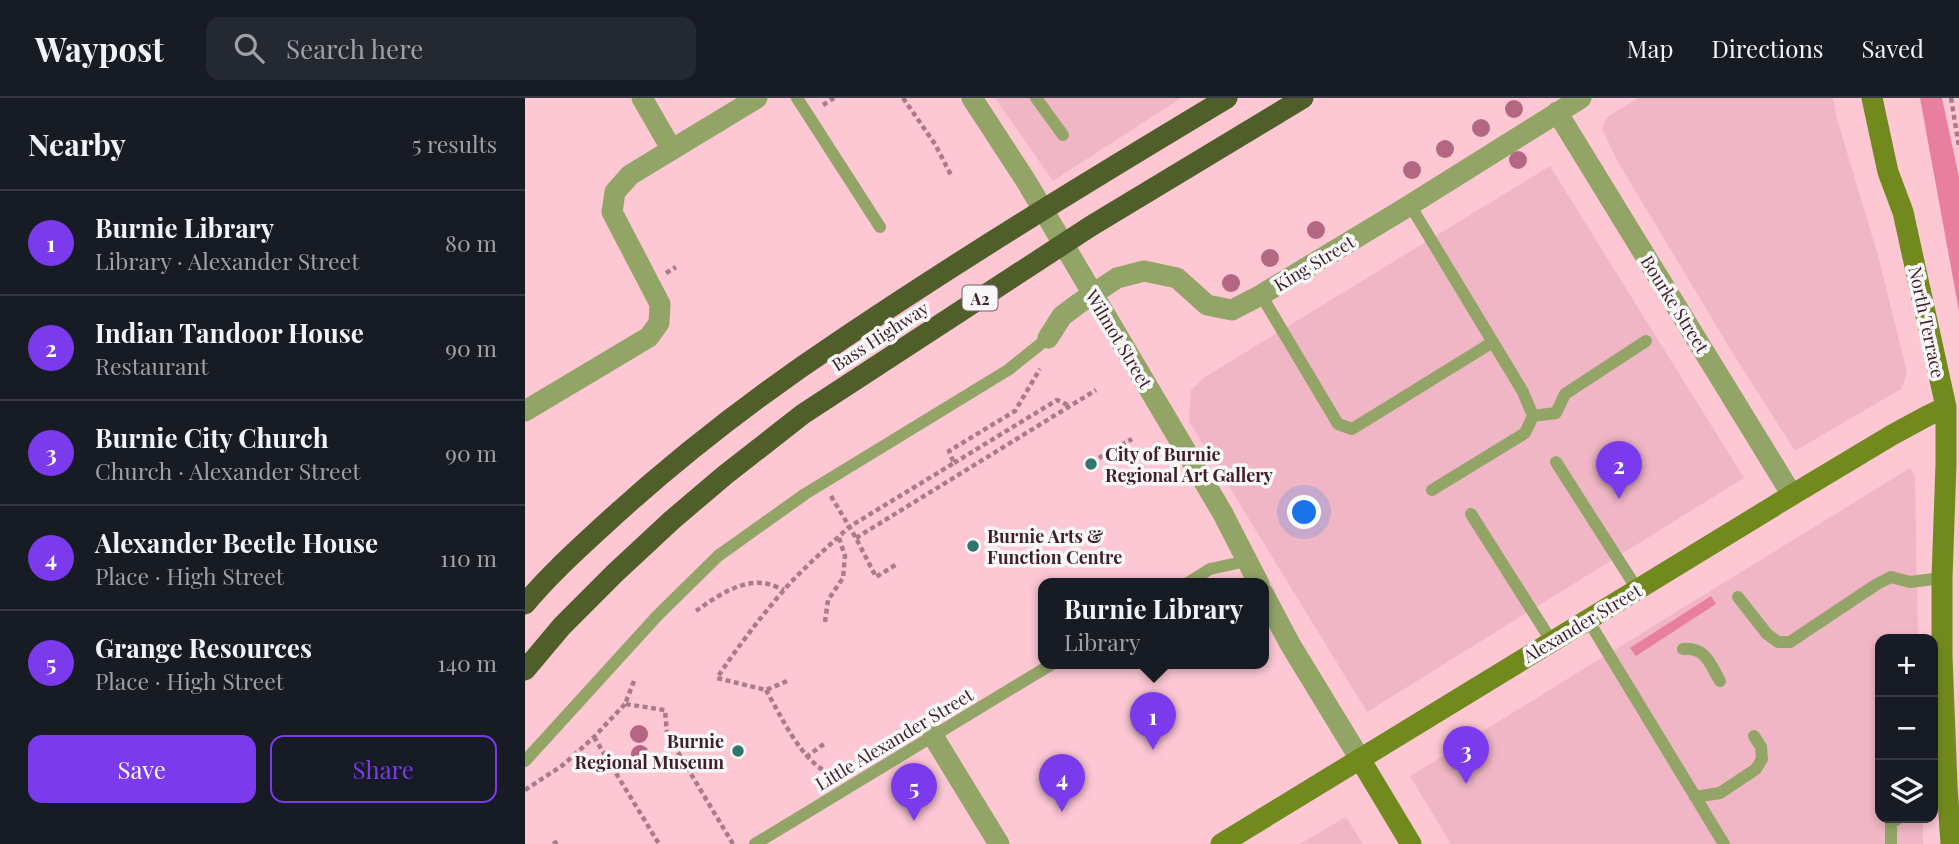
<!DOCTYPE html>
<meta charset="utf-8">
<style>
body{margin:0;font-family:"Playfair Display",serif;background:#242831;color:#f1f3f6}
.controls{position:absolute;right:21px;bottom:21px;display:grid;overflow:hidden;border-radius:14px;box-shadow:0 4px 10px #0003}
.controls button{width:63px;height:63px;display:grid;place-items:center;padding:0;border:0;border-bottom:2px solid #363941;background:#171b24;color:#f1f3f6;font:35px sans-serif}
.you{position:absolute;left:780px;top:415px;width:24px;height:24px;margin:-18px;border:5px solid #fff;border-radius:50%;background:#1a73e8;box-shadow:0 0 0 10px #1a73e833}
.badge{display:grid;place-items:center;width:46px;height:46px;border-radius:50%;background:#7c3aed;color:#fff;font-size:23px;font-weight:700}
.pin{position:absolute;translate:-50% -58px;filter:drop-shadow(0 2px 4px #0008)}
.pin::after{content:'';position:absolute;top:37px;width:24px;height:21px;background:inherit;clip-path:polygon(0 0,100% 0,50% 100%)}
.popup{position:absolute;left:513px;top:480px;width:231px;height:91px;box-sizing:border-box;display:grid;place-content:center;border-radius:14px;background:#171b24;filter:drop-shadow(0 2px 5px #0005);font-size:23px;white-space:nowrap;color:#9ea1a6}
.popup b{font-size:26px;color:#f1f3f6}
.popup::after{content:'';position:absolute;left:50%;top:100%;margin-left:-14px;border:14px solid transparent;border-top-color:#171b24}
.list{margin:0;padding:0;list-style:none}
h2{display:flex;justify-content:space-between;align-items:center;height:91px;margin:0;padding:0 28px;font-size:30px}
h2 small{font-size:23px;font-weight:400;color:#9ea1a6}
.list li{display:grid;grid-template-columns:46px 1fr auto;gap:21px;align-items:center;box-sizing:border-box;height:105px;padding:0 28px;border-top:2px solid #363941}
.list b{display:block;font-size:26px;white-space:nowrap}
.list p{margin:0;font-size:23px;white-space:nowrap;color:#9ea1a6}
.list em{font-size:23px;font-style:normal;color:#9ea1a6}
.actions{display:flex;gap:14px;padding:21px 28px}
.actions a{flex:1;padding:16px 0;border:2px solid #7c3aed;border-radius:14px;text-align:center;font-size:24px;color:#7c3aed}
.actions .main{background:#7c3aed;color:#fff}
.icon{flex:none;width:38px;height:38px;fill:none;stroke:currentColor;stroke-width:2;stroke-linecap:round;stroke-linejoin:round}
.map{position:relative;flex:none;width:1434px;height:746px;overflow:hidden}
header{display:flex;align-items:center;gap:42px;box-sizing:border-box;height:98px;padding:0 35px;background:#171b24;border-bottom:2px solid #363941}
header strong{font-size:33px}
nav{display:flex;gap:38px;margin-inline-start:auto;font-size:24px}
.search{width:490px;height:63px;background:#242831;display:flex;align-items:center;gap:18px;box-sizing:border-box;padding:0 24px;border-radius:14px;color:#9ea1a6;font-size:26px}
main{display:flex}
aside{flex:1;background:#171b24}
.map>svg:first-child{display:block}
.built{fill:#f0b6c5}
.green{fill:#e97f9f}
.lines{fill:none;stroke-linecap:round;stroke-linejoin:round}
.path{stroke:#a97d88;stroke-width:4.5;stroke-dasharray:5 3.5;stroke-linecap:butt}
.lane{stroke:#92a466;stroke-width:12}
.street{stroke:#92a466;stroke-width:21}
.secondary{stroke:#728a1d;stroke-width:21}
.highway{stroke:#505e2a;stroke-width:21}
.tree{fill:#b46782}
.poi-dot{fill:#31766c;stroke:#f8f8f8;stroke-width:2.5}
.labels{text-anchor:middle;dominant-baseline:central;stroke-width:7;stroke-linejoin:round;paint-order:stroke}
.shield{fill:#f8f8f8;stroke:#776067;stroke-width:2}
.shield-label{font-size:16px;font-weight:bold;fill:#401f29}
.street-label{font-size:18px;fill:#401f29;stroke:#f8f8f8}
.poi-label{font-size:18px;font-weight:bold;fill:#401f29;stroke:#f8f8f8;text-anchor:start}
</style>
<header>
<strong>Waypost</strong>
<div class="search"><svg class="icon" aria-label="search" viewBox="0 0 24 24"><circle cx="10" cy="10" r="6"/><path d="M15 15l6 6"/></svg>Search here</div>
<nav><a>Map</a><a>Directions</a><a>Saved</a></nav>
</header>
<main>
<aside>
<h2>Nearby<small>5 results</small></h2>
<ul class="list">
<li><span class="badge">1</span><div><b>Burnie Library</b><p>Library · Alexander Street</p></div><em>80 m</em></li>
<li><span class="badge">2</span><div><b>Indian Tandoor House</b><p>Restaurant</p></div><em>90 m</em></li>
<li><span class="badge">3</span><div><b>Burnie City Church</b><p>Church · Alexander Street</p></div><em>90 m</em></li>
<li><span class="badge">4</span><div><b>Alexander Beetle House</b><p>Place · High Street</p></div><em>110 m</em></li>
<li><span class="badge">5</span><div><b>Grange Resources</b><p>Place · High Street</p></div><em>140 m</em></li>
</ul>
<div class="actions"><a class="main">Save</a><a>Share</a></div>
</aside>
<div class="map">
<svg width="1434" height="746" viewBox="0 0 1434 746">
<rect width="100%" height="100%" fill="#fdc7d4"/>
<path class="built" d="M 470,0 L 656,0 L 528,83 Z
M 1113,0 L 1308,0 L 1312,21 L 1354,161 L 1382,275 L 1376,291 L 1270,353 L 1212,262 L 1109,91 L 1094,66 L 1077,31 L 1082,19 Z
M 1025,68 L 1219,380 L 842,614 L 664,323 L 666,292 L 680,279 Z
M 1385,370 L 1390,377 L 1393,541 L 1355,541 L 1355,720 L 1398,720 L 1398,746 L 926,746 L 885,678 Z
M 821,719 L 838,746 L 775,746 Z"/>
<path class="green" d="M 1395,0 L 1417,0 L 1434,79 L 1434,213 Z
M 1186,498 L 1191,506 L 1111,558 L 1105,550 Z"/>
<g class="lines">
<path class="path" d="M 378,0 L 410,46 L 426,77
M 1426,0 L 1434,49
M 298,7 L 309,0
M 141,175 L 151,169
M 574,360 L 607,341
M 429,365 L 532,302 L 545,308
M 306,398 L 331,440 L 351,479 L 372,466
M 331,440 L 571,292
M 171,513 C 191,499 217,480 243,486 C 248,487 254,490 259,492
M 300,524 L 303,502 L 318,480 L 320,458 L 314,440
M 109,583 L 100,606 L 140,612 L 142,636 L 208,746
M 262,583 L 241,592 L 192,580 C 212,550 234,521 258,493 C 278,470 302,450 324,429 L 429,365 L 424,353 L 490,313 L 515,271
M 241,592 C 256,618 279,669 309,677
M 69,639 L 134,746
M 281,659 L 299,646
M 0,692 L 38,667 L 69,639 L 100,606
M 28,746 L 33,743"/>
<path class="lane" d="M 272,0 L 355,129
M 511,0 L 538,37
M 885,107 L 998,294 L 1008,318 L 1000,335 L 907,392
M 736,197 L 813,326 L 827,331 L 968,244
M 1008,318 L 1031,315 L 1040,296 L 1121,243
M 1031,364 L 1112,491
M 946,416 L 1027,544
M 661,486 L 685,471 L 722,463
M 1213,499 L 1242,536 L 1253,544 L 1265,544 L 1352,486 L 1366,479 L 1385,484 L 1417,480
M 1063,522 L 1199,746
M 1158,551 C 1181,549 1185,566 1195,583
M 0,663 L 133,517 L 193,458 L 280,396 L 483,272 L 523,240
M 1170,699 L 1195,695 L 1231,671 L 1237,661 L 1236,649 L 1229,638
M 230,746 L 527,566
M 1366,746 L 1366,725 L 1374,720"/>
<path class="street" d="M 117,0 L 147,52
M 447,0 L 501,83 L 697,414 L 734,486
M 1032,14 L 1267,397
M 523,240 L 537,218 L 553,206 L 592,180 L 619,173 L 652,180 L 682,207 L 707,212 L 736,197 L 877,112 L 1056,0
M 0,313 L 124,239 L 134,225 L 135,206 L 87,114 L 90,94 L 105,77 L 232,0
M 738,495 L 765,546 L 835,661
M 408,638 L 474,746"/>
<path class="secondary" d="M 1347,0 L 1363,74 L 1378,114 L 1421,309 L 1421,366 L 1417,480 L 1417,558 L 1422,687 L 1426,746
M 835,661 L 886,746
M 696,746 L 1267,397 L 1367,337 L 1402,318 L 1421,309"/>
<path class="highway" d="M 0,506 C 24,477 52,452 79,427 C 153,359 232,298 316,242 C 442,157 572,78 702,0
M 0,572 L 37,528 L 90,475 L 147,422 L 200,377 L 278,316 L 566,128 L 778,0"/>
</g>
<g class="tree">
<circle cx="989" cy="11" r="9"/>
<circle cx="956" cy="30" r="9"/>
<circle cx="920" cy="51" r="9"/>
<circle cx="993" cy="62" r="9"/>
<circle cx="887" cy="72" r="9"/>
<circle cx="791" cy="132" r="9"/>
<circle cx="745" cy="160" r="9"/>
<circle cx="706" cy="185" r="9"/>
<circle cx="114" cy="636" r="9"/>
<circle cx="115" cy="656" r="9"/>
</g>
<g class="poi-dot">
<circle cx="566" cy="366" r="7"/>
<circle cx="448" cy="448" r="7"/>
<circle cx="213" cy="653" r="7"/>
</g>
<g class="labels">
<rect class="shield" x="437.5" y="187.5" width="35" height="25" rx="5"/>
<g class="shield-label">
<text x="455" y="200">A2</text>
</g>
<g class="street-label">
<text transform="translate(789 165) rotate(-31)">King Street</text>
<text transform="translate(1150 206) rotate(58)">Bourke Street</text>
<text transform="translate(1402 224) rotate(78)">North Terrace</text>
<text transform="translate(355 238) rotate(-33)">Bass Highway</text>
<text transform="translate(594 241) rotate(59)">Wilmot Street</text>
<text transform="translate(1057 525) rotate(-31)">Alexander Street</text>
<text transform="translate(369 641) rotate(-31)">Little Alexander Street</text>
</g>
<g class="poi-label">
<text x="580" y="356">City of Burnie<tspan x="580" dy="21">Regional Art Gallery</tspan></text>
<text x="462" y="438">Burnie Arts &amp;<tspan x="462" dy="21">Function Centre</tspan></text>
<text x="199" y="643" text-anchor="end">Burnie<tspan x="199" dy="21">Regional Museum</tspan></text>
</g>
</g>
</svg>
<div class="controls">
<button>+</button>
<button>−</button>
<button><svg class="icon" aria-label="layers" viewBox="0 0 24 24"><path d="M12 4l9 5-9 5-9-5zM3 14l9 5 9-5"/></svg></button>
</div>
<div class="you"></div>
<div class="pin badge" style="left:628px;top:652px">1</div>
<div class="popup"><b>Burnie Library</b>Library</div>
<div class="pin badge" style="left:1094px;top:401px">2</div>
<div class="pin badge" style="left:941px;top:686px">3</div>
<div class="pin badge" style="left:537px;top:714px">4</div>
<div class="pin badge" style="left:389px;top:723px">5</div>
</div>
</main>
